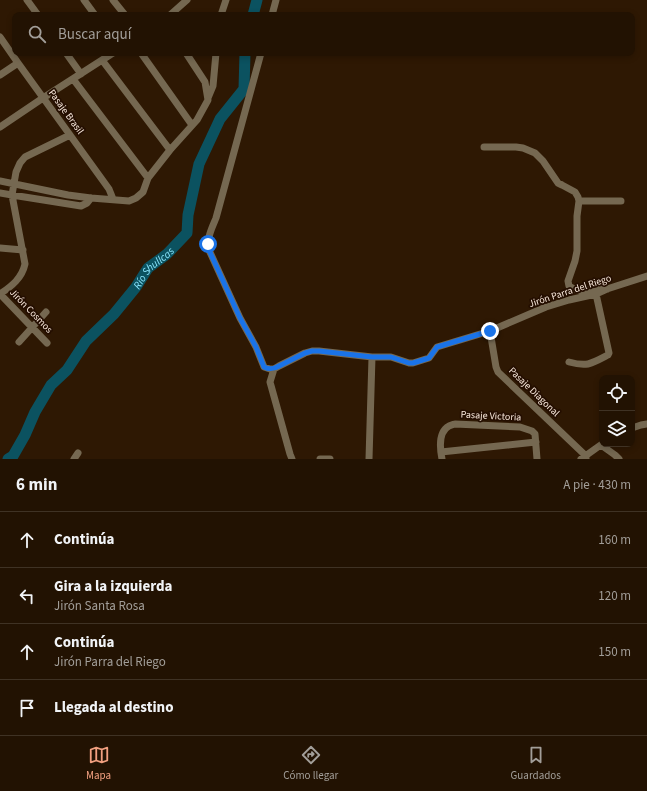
<!DOCTYPE html>
<html lang="es">
<meta charset="utf-8">
<style>
body{margin:0;font-family:"Source Sans 3",sans-serif;background:#2a1b0c;color:#f1f3f6}
.controls{position:absolute;right:12px;bottom:12px;display:grid;overflow:hidden;border-radius:8px;box-shadow:0 2px 6px #0003}
.controls button{width:36px;height:36px;display:grid;place-items:center;padding:0;border:0;border-bottom:1px solid #3f3224;background:#221202;color:#f1f3f6;font:20px sans-serif}
.stop{position:absolute;width:12px;height:12px;margin:-9px;border:3px solid #1a73e8;border-radius:50%;background:#fff}
.stop.end{background:#1a73e8;border-color:#fff;box-shadow:0 1px 4px #0008}
.list{margin:0;padding:0;list-style:none}
h2{display:flex;justify-content:space-between;align-items:center;height:52px;margin:0;padding:0 16px;font-size:17px}
h2 small{font-size:13px;font-weight:400;color:#a29e99}
.list li{display:grid;grid-template-columns:26px 1fr auto;gap:12px;align-items:center;box-sizing:border-box;height:56px;padding:0 16px;border-top:1px solid #3f3224}
.list b{display:block;font-size:15px;white-space:nowrap}
.list p{margin:0;font-size:13px;white-space:nowrap;color:#a29e99}
.list em{font-size:13px;font-style:normal;color:#a29e99}
.icon{flex:none;width:22px;height:22px;fill:none;stroke:currentColor;stroke-width:2;stroke-linecap:round;stroke-linejoin:round}
.map{position:relative;flex:none;width:647px;height:459px;overflow:hidden}
.search{position:absolute;background:#221202;box-shadow:0 2px 6px #0003;left:12px;right:12px;top:12px;height:44px;display:flex;align-items:center;gap:10px;box-sizing:border-box;padding:0 14px;border-radius:8px;color:#a29e99;font-size:15px}
.sheet{height:276px;background:#221202}
nav{display:flex;justify-content:space-around;align-items:center;box-sizing:border-box;height:56px;border-top:1px solid #3f3224;background:#221202;font-size:11px;color:#a29e99}
nav a{display:grid;justify-items:center;gap:2px}
nav .on{color:#f2a080}
.map>svg:first-child{display:block}
.lines{fill:none;stroke-linecap:round;stroke-linejoin:round}
.river{stroke:#0b5260;stroke-width:11}
.minor{stroke:#756851;stroke-width:7}
.route{stroke:#1a73e8;stroke-width:5}
.labels{text-anchor:middle;dominant-baseline:central;stroke-width:3.5;stroke-linejoin:round;paint-order:stroke}
.street-label{font-size:10px;fill:#f8e8db;stroke:#240e00}
.water-label{font-size:11px;font-style:italic;fill:#87e1f8;stroke:#240e00}
</style>
<div class="map">
<svg width="647" height="459" viewBox="0 0 647 459">
<rect width="100%" height="100%" fill="#2e1803"/>
<g class="lines">
<g class="river">
<path d="M 253,15 L 257,0"/>
<path id="s1" d="M 8,459 L 13,456 L 25,435 L 35,412 L 51,385 L 67,370 L 86,341 L 114,314 L 136,287 L 148,268 L 167,254 L 187,233 L 188,215 L 199,164 L 220,119 L 244,89 L 245,53"/>
</g>
<path class="minor" d="M 27,0 L 38,15
M 84,0 L 95,15
M 113,0 L 125,15
M 170,15 L 187,0
M 221,15 L 226,0
M 272,15 L 276,0
M 0,37 L 18,63 L 109,189 L 113,199
M 66,53 L 81,74
M 141,53 L 192,125
M 261,53 L 216,218 C 211,230 207,237 209,250 L 240,318 L 256,347 L 264,367 L 270,369 L 274,369
M 102,60 L 170,150
M 0,75 L 18,63
M 73,79 L 148,178
M 208,98 L 213,86 L 216,53
M 0,127 L 43,98 L 113,53
M 484,147 L 516,147 L 523,148 L 535,153 L 543,161 L 558,183 L 562,185 L 575,192 L 578,197 L 579,201 L 577,216 L 577,251 L 575,261 L 568,281 L 569,286 L 574,289 L 583,291 L 596,287 L 607,289
M 0,181 L 68,195 L 91,198 L 129,201 L 136,198 L 143,192 L 148,178 L 170,150 L 197,120 L 208,100 L 205,82 L 186,53
M 0,193 L 12,195 L 81,206 L 87,203 L 91,198
M 579,201 L 621,201
M 0,248 L 23,250
M 0,294 C 12,286 22,278 25,264 L 12,195 L 16,172 L 20,163 L 25,157 L 70,135
M 0,294 L 47,343
M 490,331 L 496,367 L 498,372 L 586,456 L 586,459
M 19,342 L 46,312
M 569,362 C 587,367 591,364 608,355 L 609,353 L 596,294
M 632,428 L 641,425 L 647,424
M 601,445 L 615,455 L 619,459
M 441,452 L 536,442
M 74,459 L 78,453
M 292,459 L 290,454 L 270,382 L 274,369 L 279,366 L 305,353 L 312,351 L 319,351 L 372,357 L 391,357 L 409,363 L 413,363 L 429,358 L 437,347 L 490,331 L 546,307 L 569,300 L 596,294 L 607,289 L 647,276
M 320,459 L 330,459
M 369,459 L 372,357
M 442,459 C 440,449 438,432 449,426 C 449,426 454,424 455,424 L 520,427 L 532,431 L 535,434 L 537,459
M 581,459 L 602,444"/>
</g>
<g class="lines">
<path class="route" d="M 208,244 L 209,250 L 240,318 L 256,347 L 264,367 C 270,370 274,369 279,366 L 305,353 L 312,351 L 319,351 L 372,357 L 391,357 L 409,363 L 413,363 L 429,358 L 437,347 L 490,331"/>
</g>
<g class="labels">
<g class="street-label">
<text transform="translate(66 112) rotate(54)">Pasaje Brasil</text>
<text transform="translate(570 291) rotate(-18)">Jirón Parra del Riego</text>
<text transform="translate(31 311) rotate(46)">Jirón Cosmos</text>
<text transform="translate(534 392) rotate(44)">Pasaje Diagonal</text>
<text transform="translate(491 416) rotate(3)">Pasaje Victoria</text>
</g>
<g class="water-label">
<text stroke="none"><textPath href="#s1" startOffset="243">Río Shullcas</textPath></text>
</g>
</g>
</svg>
<div class="controls">
<button><svg class="icon" aria-label="locate" viewBox="0 0 24 24"><circle cx="12" cy="12" r="6"/><path d="M12 2v4M12 18v4M2 12h4M18 12h4"/></svg></button>
<button><svg class="icon" aria-label="layers" viewBox="0 0 24 24"><path d="M12 4l9 5-9 5-9-5zM3 14l9 5 9-5"/></svg></button>
</div>
<div class="stop" style="left:208px;top:244px"></div>
<div class="stop end" style="left:490px;top:331px"></div>
<div class="search"><svg class="icon" aria-label="search" viewBox="0 0 24 24"><circle cx="10" cy="10" r="6"/><path d="M15 15l6 6"/></svg>Buscar aquí</div>
</div>
<section class="sheet">
<h2>6 min<small>A pie · 430 m</small></h2>
<ul class="list">
<li><svg class="icon" aria-label="ahead" viewBox="0 0 24 24"><path d="M12 20V5M6 11l6-6 6 6"/></svg><div><b>Continúa</b></div><em>160 m</em></li>
<li><svg class="icon" aria-label="left" viewBox="0 0 24 24"><path d="M17 20v-9H6M10 6l-5 5 5 5"/></svg><div><b>Gira a la izquierda</b><p>Jirón Santa Rosa</p></div><em>120 m</em></li>
<li><svg class="icon" aria-label="ahead" viewBox="0 0 24 24"><path d="M12 20V5M6 11l6-6 6 6"/></svg><div><b>Continúa</b><p>Jirón Parra del Riego</p></div><em>150 m</em></li>
<li><svg class="icon" aria-label="arrive" viewBox="0 0 24 24"><path d="M6 21V4h12l-3 4 3 4H6"/></svg><div><b>Llegada al destino</b></div></li>
</ul>
</section>
<nav>
<a class="on"><svg class="icon" aria-label="map" viewBox="0 0 24 24"><path d="M3 6l6-2 6 2 6-2v14l-6 2-6-2-6 2zM9 4v14M15 6v14"/></svg>Mapa</a>
<a><svg class="icon" aria-label="directions" viewBox="0 0 24 24"><path d="M12 3l9 9-9 9-9-9zM9 14v-3h6M13 9l2 2-2 2"/></svg>Cómo llegar</a>
<a><svg class="icon" aria-label="saved" viewBox="0 0 24 24"><path d="M7 4h10v16l-5-4-5 4z"/></svg>Guardados</a>
</nav>
